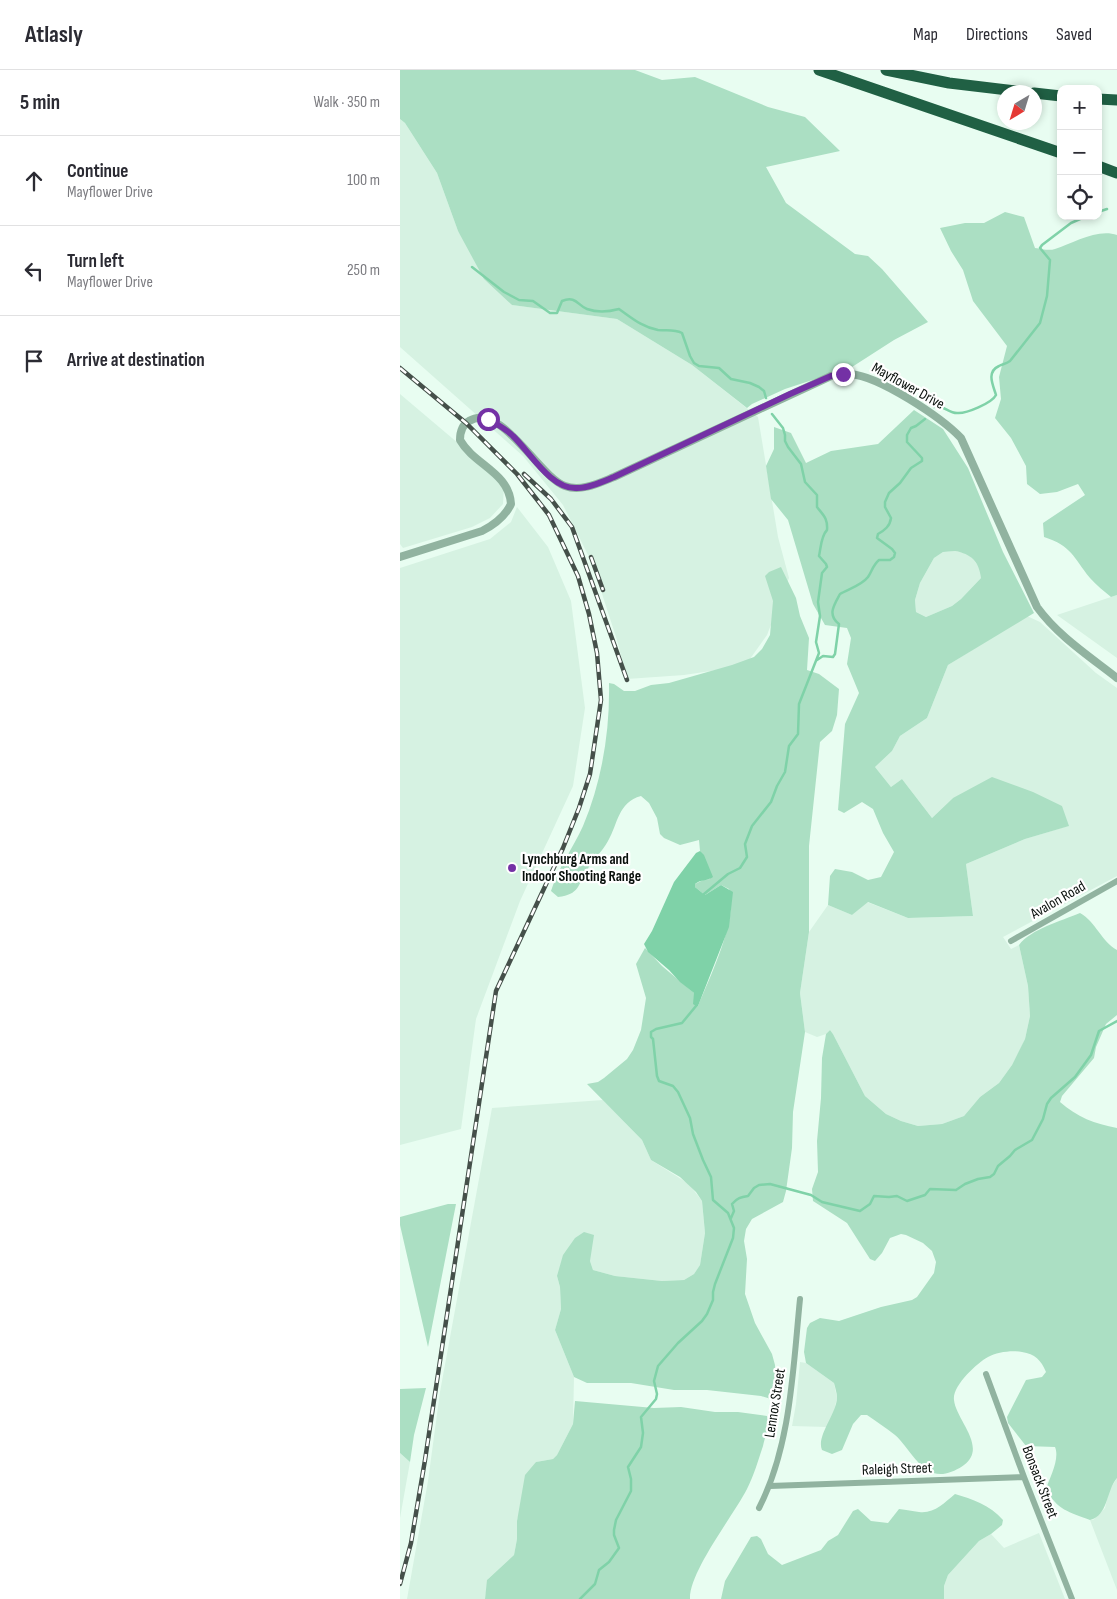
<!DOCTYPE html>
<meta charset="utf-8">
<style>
body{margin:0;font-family:"Sofia Sans Condensed",sans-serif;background:#f7f7f7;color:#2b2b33}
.controls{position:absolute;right:15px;top:15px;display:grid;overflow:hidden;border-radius:10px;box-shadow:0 2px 8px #0003}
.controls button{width:45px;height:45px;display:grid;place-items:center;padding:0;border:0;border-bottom:1px solid #e1e1e2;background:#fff;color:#2b2b33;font:25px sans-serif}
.compass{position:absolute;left:597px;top:15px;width:45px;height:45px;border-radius:50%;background:#fff;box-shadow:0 2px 8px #0003;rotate:218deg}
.stop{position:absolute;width:15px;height:15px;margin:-11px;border:4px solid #7431a5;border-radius:50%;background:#fff}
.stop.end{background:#7431a5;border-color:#fff;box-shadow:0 1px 5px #0008}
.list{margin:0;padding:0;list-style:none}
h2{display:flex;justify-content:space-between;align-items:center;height:65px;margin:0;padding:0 20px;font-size:21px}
h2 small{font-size:16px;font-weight:400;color:#7c7c81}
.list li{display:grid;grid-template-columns:32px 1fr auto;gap:15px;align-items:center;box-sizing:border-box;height:90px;padding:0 20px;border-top:1px solid #e1e1e2}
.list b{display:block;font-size:19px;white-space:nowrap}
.list p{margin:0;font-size:16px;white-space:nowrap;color:#7c7c81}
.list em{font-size:16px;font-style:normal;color:#7c7c81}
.icon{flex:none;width:28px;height:28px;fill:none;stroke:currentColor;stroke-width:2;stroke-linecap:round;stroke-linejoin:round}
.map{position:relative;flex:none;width:717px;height:1529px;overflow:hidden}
header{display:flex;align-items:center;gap:30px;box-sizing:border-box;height:70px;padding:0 25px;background:#fff;border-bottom:1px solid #e1e1e2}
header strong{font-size:24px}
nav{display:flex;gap:28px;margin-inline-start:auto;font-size:18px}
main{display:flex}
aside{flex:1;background:#fff}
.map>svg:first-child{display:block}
.built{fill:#d6f2e2}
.green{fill:#abdfc3;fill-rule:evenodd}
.water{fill:#7fd2a8}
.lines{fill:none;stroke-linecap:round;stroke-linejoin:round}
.stream{stroke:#7fd2a8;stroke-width:2.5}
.minor{stroke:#91b3a0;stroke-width:6}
.tertiary{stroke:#91b3a0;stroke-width:8}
.motorway{stroke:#206044;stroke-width:11}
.rail-casing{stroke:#45504a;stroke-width:4.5}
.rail{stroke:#fff;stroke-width:2.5;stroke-dasharray:8;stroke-linecap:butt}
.route{stroke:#7431a5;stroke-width:6}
.poi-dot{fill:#7431a5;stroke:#fff;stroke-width:2}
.labels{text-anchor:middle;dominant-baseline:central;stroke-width:4.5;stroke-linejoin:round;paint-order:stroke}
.street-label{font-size:15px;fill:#080f0b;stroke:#fff}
.poi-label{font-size:15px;font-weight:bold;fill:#080f0b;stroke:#fff;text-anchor:start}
</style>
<header>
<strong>Atlasly</strong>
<nav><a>Map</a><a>Directions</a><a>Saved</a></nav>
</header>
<main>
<aside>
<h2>5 min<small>Walk · 350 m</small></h2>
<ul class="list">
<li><svg class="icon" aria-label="ahead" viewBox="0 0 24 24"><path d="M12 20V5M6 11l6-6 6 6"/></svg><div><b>Continue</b><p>Mayflower Drive</p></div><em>100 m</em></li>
<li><svg class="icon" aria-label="left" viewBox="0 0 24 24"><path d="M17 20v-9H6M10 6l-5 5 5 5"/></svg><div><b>Turn left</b><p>Mayflower Drive</p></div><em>250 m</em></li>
<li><svg class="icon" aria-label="arrive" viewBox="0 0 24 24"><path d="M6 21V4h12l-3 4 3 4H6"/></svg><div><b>Arrive at destination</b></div></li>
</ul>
</aside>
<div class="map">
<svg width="717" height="1529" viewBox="0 0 717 1529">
<rect width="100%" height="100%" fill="#e8fdf1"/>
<path class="built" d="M 0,49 L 5,53 L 37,103 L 58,161 L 112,235 L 217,249 L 292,295 L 358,347 L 378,467 L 389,508 L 367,565 L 345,596 L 284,605 L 227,609 L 217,570 L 192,493 L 163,435 L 123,386 L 0,277 Z
M 0,324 L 65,379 L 104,416 L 103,434 L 90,448 L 72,457 L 3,478 L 0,474 Z
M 117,437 L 148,477 L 171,531 L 185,638 L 173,716 L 120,831 L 76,949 L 61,1059 L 0,1075 L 0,498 L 90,469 L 111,452 Z
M 555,481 L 566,483 L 573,489 L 580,498 L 581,508 L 561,529 L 552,536 L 526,547 L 516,542 L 515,530 L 520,513 L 534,488 L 543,482 Z
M 717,525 L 717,588 L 657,545 Z
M 627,546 L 640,552 L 696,603 L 717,618 L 717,806 L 603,867 L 611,879 L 619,875 L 628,916 L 630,946 L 625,969 L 620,980 L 612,995 L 599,1013 L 580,1027 L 564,1046 L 542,1054 L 518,1056 L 501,1051 L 486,1044 L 465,1026 L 433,964 L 430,960 L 426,964 L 417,967 L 405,962 L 400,923 L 409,862 L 428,835 L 452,845 L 467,832 L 508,848 L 573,846 L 566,794 L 625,769 L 668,756 L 553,728 L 532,748 L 502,709 L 491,717 L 475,697 L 492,681 L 500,666 L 527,648 L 548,595 Z
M 203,1030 L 242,1070 L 251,1090 L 289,1114 L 302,1131 L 305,1163 L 300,1195 L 294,1204 L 284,1210 L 262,1211 L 215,1206 L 193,1200 L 190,1191 L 157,1206 L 160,1217 L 161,1239 L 155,1260 L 174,1307 L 173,1354 L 157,1385 L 153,1389 L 136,1392 L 117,1450 L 117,1469 L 114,1485 L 88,1509 L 85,1529 L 7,1529 L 28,1411 L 40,1322 L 92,1038 Z
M 400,1292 L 406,1293 L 434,1313 L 437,1328 L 433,1345 L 427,1357 L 392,1356 L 396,1334 Z
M 0,1383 L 10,1392 L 0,1448 Z
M 717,1408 L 717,1520 L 690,1450 L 693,1450 L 705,1438 L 709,1421 Z
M 639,1463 L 665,1529 L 544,1529 L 544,1516 L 548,1505 L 579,1471 L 591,1464 L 604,1478 Z"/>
<path class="green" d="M 0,0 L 235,0 L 262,10 L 295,7 L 368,37 L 405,47 L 440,81 L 366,97 L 386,133 L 455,184 L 468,186 L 482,199 L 528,252 L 494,270 L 452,297 L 385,319 L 352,334 L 347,338 L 292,295 L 217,249 L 112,235 L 84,209 L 58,161 L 37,103 L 5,53 L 0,49 Z
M 605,142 L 624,147 L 635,178 C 642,179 649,181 655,179 C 673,173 698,158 717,165 L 717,525 L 711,527 C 704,521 696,515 690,508 C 673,487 672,476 644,467 L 643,453 L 685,425 L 678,414 L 657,422 L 640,424 L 627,414 L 626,396 L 611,368 L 595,348 L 601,329 L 599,307 L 607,276 L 573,231 L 563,200 L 551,181 L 540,158 L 565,153 L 584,153 Z
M 514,340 L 543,359 L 568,398 L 603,482 L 634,543 L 548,595 L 527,648 L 500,666 L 492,681 L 475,697 L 491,717 L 502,709 L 532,748 L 553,728 L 592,707 L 633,722 L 662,736 L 669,756 L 625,769 L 566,794 L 573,846 L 508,848 L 468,832 L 452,845 L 428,835 L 430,806 L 435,799 L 452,802 L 468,810 L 481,807 L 494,782 L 483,763 L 473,739 L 462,732 L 444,743 L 438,740 L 445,654 L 459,623 L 447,594 L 451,568 L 447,558 L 425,555 L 413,534 L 388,450 L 371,429 L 366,396 L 374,379 L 374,357 L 391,363 L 406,393 L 431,381 L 478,374 ZM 555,481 C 571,484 579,491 581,508 L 561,529 L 552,536 L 526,547 L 516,542 L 515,530 L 520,513 L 534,488 L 543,482 Z
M 381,497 L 396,528 L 400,546 L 409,568 L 407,600 L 419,604 L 439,619 L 437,645 L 432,661 L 420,672 L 409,776 L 409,862 L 400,923 L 405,962 L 393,1042 L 392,1078 L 386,1121 L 383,1132 L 352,1149 L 346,1159 L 344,1171 L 347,1189 L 345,1224 L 355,1253 L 372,1284 L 375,1295 L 376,1314 L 371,1329 L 361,1326 L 307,1320 L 274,1320 L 231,1313 L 187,1313 L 174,1307 L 155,1260 L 161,1239 L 160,1217 L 157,1206 L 163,1185 L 175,1168 L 184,1162 L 194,1165 L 190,1191 L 193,1200 L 215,1206 L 262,1211 L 284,1210 L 294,1204 L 300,1195 L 305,1163 L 302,1131 L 296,1122 L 280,1107 L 251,1090 L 242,1070 L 187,1014 L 198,1012 L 204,1008 L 227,989 L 233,980 L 241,960 L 246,928 L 236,894 L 245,878 L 262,896 L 294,923 L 298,936 C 310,907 339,847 329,819 L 321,815 L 305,825 L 295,817 L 295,814 L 303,810 L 310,809 L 300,781 L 299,770 L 280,775 L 264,768 L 260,764 L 257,748 L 249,733 L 241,726 C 218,732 218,754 208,771 C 202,782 193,790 187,800 C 177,816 180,824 158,827 L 151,821 C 158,798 173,778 183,756 C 202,711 210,661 209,613 L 214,614 L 224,621 L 235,621 L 251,615 L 269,613 L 332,595 L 354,587 L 362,579 L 370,565 L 373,531 L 365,506 L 369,502 Z
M 680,843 C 696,852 701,871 717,880 L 717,945 L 706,954 L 696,977 L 694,988 L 662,1026 L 660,1032 C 677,1047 695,1054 717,1058 L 717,1408 C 706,1421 708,1446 690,1450 C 669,1442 657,1440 646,1419 C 650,1407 660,1389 655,1377 L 626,1376 L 608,1353 L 607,1347 L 626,1310 L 642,1307 L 646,1302 C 641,1290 635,1284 622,1282 C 612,1280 597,1282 588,1287 C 577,1293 552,1316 554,1330 C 556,1350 588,1377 564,1395 C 559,1399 550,1403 543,1404 C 521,1406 509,1377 495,1365 C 486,1358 476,1351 467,1345 L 461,1345 L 453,1354 L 442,1380 L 432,1384 L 422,1380 C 416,1366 436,1345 437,1328 C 437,1323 435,1317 434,1313 L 406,1293 L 404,1282 L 407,1258 L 410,1253 L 420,1248 L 439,1251 L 481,1237 L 512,1230 L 517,1227 L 534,1203 L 536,1192 L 532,1181 L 523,1173 L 506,1165 L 501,1164 L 490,1168 L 482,1183 L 475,1191 L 470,1189 L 447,1153 L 413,1131 L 412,1119 L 418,1102 L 417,1071 L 421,1028 L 422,988 L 426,964 L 430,960 L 433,964 L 465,1026 L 486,1044 L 501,1051 L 518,1056 L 542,1054 L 564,1046 L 580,1027 L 599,1013 L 612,995 L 625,969 L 630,946 L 628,916 L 619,875 C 631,859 661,851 680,843 Z
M 48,1134 L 56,1134 L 28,1277 L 0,1155 L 0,1147 Z
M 26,1318 L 14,1365 L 10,1392 L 0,1383 L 0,1319 Z
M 175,1331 L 254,1338 L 281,1337 L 315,1342 L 338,1342 L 367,1346 C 370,1356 365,1366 363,1376 C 358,1391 354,1405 347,1419 C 333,1446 289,1502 290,1529 L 85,1529 L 87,1510 L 114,1485 L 117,1469 L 117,1451 L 125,1405 L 136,1392 L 153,1389 L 157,1385 L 173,1354 Z
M 555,1424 C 572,1429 590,1435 603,1450 L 602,1455 L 591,1464 L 579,1471 L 548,1505 L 544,1516 L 544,1529 L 321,1529 L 325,1511 L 351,1467 L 357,1466 L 361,1469 L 368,1484 L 382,1495 L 421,1480 L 428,1471 L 438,1465 L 453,1441 L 458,1439 L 471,1451 L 488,1453 L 499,1439 C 507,1440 512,1441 519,1442 C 534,1444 544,1433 555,1424 Z"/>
<path class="water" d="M 300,781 L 304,785 L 313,807 C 308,811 301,809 295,814 L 295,817 L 305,825 L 321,815 L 333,822 L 329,857 L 298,936 L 296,936 L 293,934 L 294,923 L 280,912 L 269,900 L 248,882 L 244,874 L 252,861 L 274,812 L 296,783 Z"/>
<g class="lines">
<path class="stream" d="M 698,142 L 707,139
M 72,197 L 104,222 L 119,230 L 133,231 L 150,243 L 157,243 L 162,231 C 176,225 178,236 187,239 C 198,243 208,242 219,239 C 232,248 242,257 258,260 C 267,261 274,259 282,263 L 290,286 L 294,293 L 299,296 L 319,298 L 331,309 L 350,313 L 359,317 L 364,321 L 366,328
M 534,337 C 543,334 548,343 557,343 C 566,344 592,333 596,325 C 593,315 586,302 599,296 C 603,294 606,294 610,291 L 640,253 L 647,226 L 650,190 L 640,178 L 642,175 L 671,153 L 687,146
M 417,590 L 423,586 L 433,587 L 435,584 L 439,554 C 427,545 434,535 440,524 C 449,519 462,515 468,507 C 472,501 473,495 479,490 L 490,490 L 494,487 L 495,483 L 492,479 L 477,468 L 478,464 C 485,460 490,456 491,448 L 485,437 L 485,432 L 489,423 L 500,413 L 511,398 L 522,391 L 522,388 L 507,372 L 507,365 L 511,358 L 516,356 L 525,349
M 304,824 L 328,804 L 340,798 L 347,787 L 345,774 L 352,756 L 371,732 L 377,716 L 385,702 L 389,676 L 398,664 L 399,634 L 419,583 L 416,572 L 420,546 L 418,532 L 422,503 L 427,497 L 426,494 L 419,486 C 421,477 421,466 427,460 C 428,448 423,445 417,437 L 417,425 L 405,412 L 401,394 L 388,377 L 385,371 L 385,365 L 383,358 L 372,344
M 331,1148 L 334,1141 L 332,1134 C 337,1128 341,1127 348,1126 L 354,1118 L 359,1115 L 370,1114 L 411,1125 L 422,1132 L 460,1141 L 470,1134 L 474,1126 L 489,1127 L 497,1126 L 507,1131 L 525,1125 L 530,1119 L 556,1120 L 565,1114 L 578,1109 L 590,1107 L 594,1104 L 598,1096 L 610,1086 L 615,1080 L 632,1070 L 643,1049 L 647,1034 L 651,1028 L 675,1007 L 691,985 L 699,961 L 717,951
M 180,1529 L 195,1514 L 199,1500 L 209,1492 L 219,1478 L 214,1465 L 214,1460 L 216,1450 L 231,1421 L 231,1409 L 228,1397 L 241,1377 L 243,1363 L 241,1347 L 256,1329 L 257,1324 L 254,1311 L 258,1296 L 278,1273 L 302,1251 L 307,1244 L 313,1230 L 313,1222 L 315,1214 L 333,1168 L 334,1158 L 328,1143 L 313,1130 L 311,1107 L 303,1090 L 293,1064 L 290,1048 L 278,1022 L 273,1016 L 259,1011 L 257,1006 L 253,969 L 251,967 L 251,962 L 256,959 L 282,953 L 296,936"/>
<path class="minor" d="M 611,871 L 717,811
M 586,1304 L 624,1407 L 672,1529
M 370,1416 L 624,1407
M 359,1438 C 391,1376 393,1298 400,1229"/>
<path class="tertiary" d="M 0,487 L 82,461 C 94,455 105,447 111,434 C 109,402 74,395 60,370 C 60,362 62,355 69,351 C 101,331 138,406 165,416 C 181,422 199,413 214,407 L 431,306 C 437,305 444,303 450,304 C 479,306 541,347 561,368 L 637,537 C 658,566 689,586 717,608"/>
<path class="motorway" d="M 419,0 L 661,83
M 486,0 L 549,13 L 624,22
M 634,23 L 661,26
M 698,29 L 717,30
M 698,96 L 717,103"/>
<defs>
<path id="rail" d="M 0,298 L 66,353 L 117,404 L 149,445 L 178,506 L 189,544 L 197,583 L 201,630 L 190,704 L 179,738 L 163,778 L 96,921 L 25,1390 L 11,1473 L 0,1514
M 124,404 L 151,429 L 172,457 L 227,610
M 191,487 L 203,520"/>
</defs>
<use href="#rail" class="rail-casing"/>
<use href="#rail" class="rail"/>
</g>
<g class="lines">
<path class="route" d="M 88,349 C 97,354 106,359 113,366 C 130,382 151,420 177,418 C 189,418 202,412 214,407 L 390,324 L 431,306 L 443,304"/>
</g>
<circle class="poi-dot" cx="112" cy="798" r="5"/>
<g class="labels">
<g class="street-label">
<text transform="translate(508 316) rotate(29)">Mayflower Drive</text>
<text transform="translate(658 830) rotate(-30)">Avalon Road</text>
<text transform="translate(375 1333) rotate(-81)">Lennox Street</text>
<text transform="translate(497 1399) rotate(-2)">Raleigh Street</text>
<text transform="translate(640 1412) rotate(69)">Bonsack Street</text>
</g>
<g class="poi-label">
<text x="122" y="789">Lynchburg Arms and<tspan x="122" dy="17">Indoor Shooting Range</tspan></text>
</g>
</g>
</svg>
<div class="controls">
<button>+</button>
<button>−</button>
<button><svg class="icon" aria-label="locate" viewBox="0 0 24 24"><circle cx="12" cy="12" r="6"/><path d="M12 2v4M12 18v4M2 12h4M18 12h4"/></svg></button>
</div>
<svg class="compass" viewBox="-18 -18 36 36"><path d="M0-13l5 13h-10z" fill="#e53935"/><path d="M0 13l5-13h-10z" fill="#7c7c81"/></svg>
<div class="stop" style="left:88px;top:349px"></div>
<div class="stop end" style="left:443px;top:304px"></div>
</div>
</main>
